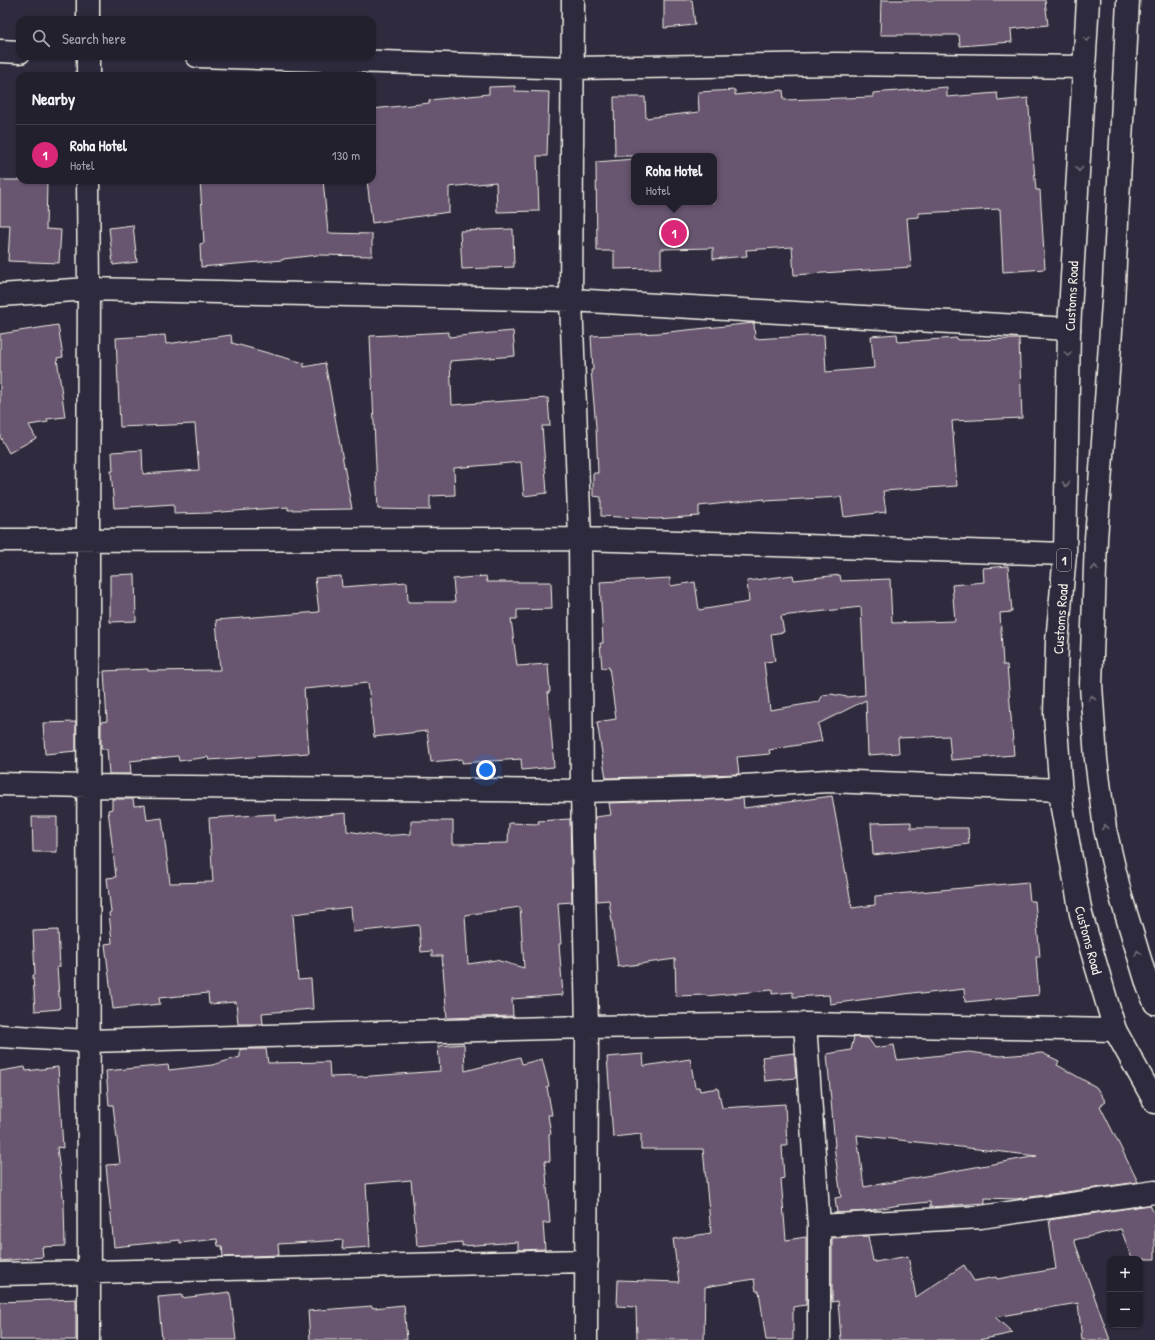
<!DOCTYPE html>
<meta charset="utf-8">
<style>
body{margin:0;font-family:"Patrick Hand",sans-serif;background:#2b2836;color:#f1f3f6}
.controls{position:absolute;right:12px;bottom:12px;display:grid;overflow:hidden;border-radius:8px;box-shadow:0 1px 3px #0004}
.controls button{width:36px;height:36px;display:grid;place-items:center;padding:0;border:0;border-bottom:1px solid #403e4a;background:#23202e;color:#f1f3f6;font:20px sans-serif}
.you{position:absolute;left:486px;top:770px;width:14px;height:14px;margin:-10px;border:3px solid #fff;border-radius:50%;background:#1a73e8;box-shadow:0 0 0 6px #1a73e833}
.badge{display:grid;place-items:center;width:26px;height:26px;border-radius:50%;background:#db2777;color:#fff;font-size:13px;font-weight:700}
.pin{position:absolute;translate:-50% -50%;border:2px solid #fff;box-shadow:0 1px 4px #0006}
.popup{position:absolute;left:631px;top:153px;width:86px;height:52px;box-sizing:border-box;display:grid;place-content:center;border-radius:8px;background:#23202e;filter:drop-shadow(0 1px 3px #0005);font-size:13px;white-space:nowrap;color:#a3a3aa}
.popup b{font-size:15px;color:#f1f3f6}
.popup::after{content:'';position:absolute;left:50%;top:100%;margin-left:-8px;border:8px solid transparent;border-top-color:#23202e}
.list{margin:0;padding:0;list-style:none}
h2{display:flex;justify-content:space-between;align-items:center;height:52px;margin:0;padding:0 16px;font-size:17px}
h2 small{font-size:13px;font-weight:400;color:#a3a3aa}
.list li{display:grid;grid-template-columns:26px 1fr auto;gap:12px;align-items:center;box-sizing:border-box;height:60px;padding:0 16px;border-top:1px solid #403e4a}
.list b{display:block;font-size:15px;white-space:nowrap}
.list p{margin:0;font-size:13px;white-space:nowrap;color:#a3a3aa}
.list em{font-size:13px;font-style:normal;color:#a3a3aa}
.icon{flex:none;width:22px;height:22px;fill:none;stroke:currentColor;stroke-width:2;stroke-linecap:round;stroke-linejoin:round}
.map{position:relative;flex:none;width:1155px;height:1340px;overflow:hidden}
.search{position:absolute;background:#23202e;box-shadow:0 1px 3px #0004;left:16px;top:16px;width:360px;height:44px;display:flex;align-items:center;gap:10px;box-sizing:border-box;padding:0 14px;border-radius:12px;color:#a3a3aa;font-size:15px}
.panel{position:absolute;background:#23202e;box-shadow:0 1px 3px #0004;left:16px;top:72px;width:360px;height:112px;border-radius:12px}
.map>svg:first-child{display:block}
.building{fill:#68566f;stroke:#f4f1e8;fill-rule:evenodd}
.lines{fill:none;stroke-linecap:round;stroke-linejoin:round}
.minor-casing{stroke:#f4f1e8;stroke-width:25}
.primary-casing{stroke:#f4f1e8;stroke-width:25}
.minor{stroke:#2f2a3d;stroke-width:22}
.primary{stroke:#2f2a3d;stroke-width:22}
.oneway{stroke:#747079}
.labels{text-anchor:middle;dominant-baseline:central;stroke-width:4;stroke-linejoin:round;paint-order:stroke}
.shield{fill:#2f2a3d;stroke:#b9b5b5;stroke-width:1}
.shield-label{font-size:13px;font-weight:bold;fill:#f4f1e8}
.street-label{font-size:14px;fill:#f4f1e8;stroke:#2f2a3d}
</style>
<div class="map">
<svg width="1155" height="1340" viewBox="0 0 1155 1340">
<rect width="100%" height="100%" fill="#2f2a3d"/>
<filter id="ink" filterUnits="userSpaceOnUse"><feTurbulence type="fractalNoise" baseFrequency=".025" numOctaves="2"/><feDisplacementMap in="SourceGraphic" scale="8" xChannelSelector="R" yChannelSelector="G"/><feConvolveMatrix kernelMatrix="1 2 1 2 8 2 1 2 1" color-interpolation-filters="sRGB"/></filter>
<g filter="url(#ink)">
<path class="building" d="M 664,0 L 692,0 L 695,25 L 664,28 Z
M 881,0 L 1045,0 L 1048,25 L 1011,29 L 1012,42 L 960,46 L 959,35 L 880,35 Z
M 515,86 L 515,91 L 549,92 L 547,156 L 537,156 L 539,211 L 497,212 L 496,182 L 449,187 L 449,212 L 372,223 L 367,180 L 372,180 L 372,165 L 375,164 L 372,139 L 372,109 L 430,103 L 429,100 L 489,94 L 489,87 Z
M 947,87 L 947,97 L 997,93 L 998,101 L 1028,98 L 1036,190 L 1040,190 L 1045,269 L 1003,272 L 1000,209 L 919,213 L 919,217 L 907,218 L 911,267 L 794,275 L 792,247 L 746,250 L 747,256 L 713,259 L 713,248 L 661,249 L 661,268 L 614,269 L 614,251 L 597,251 L 596,162 L 634,159 L 634,202 L 714,202 L 714,156 L 615,156 L 614,97 L 645,97 L 646,118 L 699,112 L 698,92 L 735,90 L 735,95 L 783,90 L 784,100 L 873,97 L 873,93 Z
M 0,180 L 47,180 L 46,229 L 61,230 L 59,263 L 8,261 L 10,225 L 0,225 Z
M 200,180 L 323,180 L 328,233 L 372,234 L 372,256 L 317,255 L 283,259 L 283,260 L 201,267 L 200,244 L 204,243 Z
M 133,225 L 137,262 L 113,265 L 109,228 Z
M 513,229 L 514,267 L 462,269 L 460,231 Z
M 754,323 L 755,339 L 824,335 L 826,372 L 874,368 L 871,336 L 897,334 L 898,342 L 957,338 L 958,340 L 1019,339 L 1022,418 L 952,421 L 957,486 L 883,491 L 886,512 L 844,517 L 841,497 L 764,501 L 765,499 L 699,506 L 699,516 L 657,519 L 601,516 L 601,497 L 593,496 L 593,473 L 598,473 L 596,427 L 591,370 L 593,370 L 591,336 L 659,333 Z
M 58,325 L 63,357 L 57,358 L 65,417 L 47,419 L 48,422 L 29,425 L 36,438 L 9,453 L 0,437 L 0,334 Z
M 513,331 L 515,356 L 450,361 L 452,405 L 548,398 L 550,426 L 542,426 L 547,493 L 524,496 L 521,462 L 454,468 L 455,495 L 430,496 L 430,510 L 378,509 L 370,336 L 449,332 L 449,337 Z
M 165,335 L 166,344 L 231,335 L 232,343 L 304,363 L 304,367 L 325,363 L 352,509 L 288,510 L 288,507 L 209,513 L 174,514 L 174,504 L 114,508 L 111,471 L 113,471 L 112,452 L 142,450 L 143,474 L 199,470 L 195,424 L 120,427 L 116,338 Z
M 1008,566 L 1012,612 L 1000,613 L 1003,665 L 1007,665 L 1014,755 L 951,760 L 949,736 L 898,738 L 899,753 L 868,755 L 866,700 L 818,724 L 822,741 L 769,750 L 770,754 L 737,757 L 739,774 L 606,778 L 597,722 L 616,719 L 609,667 L 602,668 L 600,643 L 603,643 L 600,582 L 670,578 L 670,586 L 695,582 L 699,610 L 749,602 L 747,581 L 793,575 L 794,580 L 840,575 L 841,581 L 890,579 L 892,623 L 955,621 L 952,585 L 984,582 L 983,568 ZM 861,607 L 865,695 L 847,697 L 831,694 L 823,695 L 819,702 L 770,710 L 764,662 L 775,661 L 771,634 L 784,632 L 781,616 Z
M 135,574 L 136,621 L 110,622 L 110,575 Z
M 341,576 L 342,587 L 407,582 L 408,602 L 455,602 L 453,579 L 486,576 L 487,582 L 551,582 L 552,609 L 517,610 L 517,619 L 511,619 L 517,666 L 548,664 L 550,692 L 548,692 L 554,767 L 522,770 L 521,759 L 462,763 L 462,759 L 431,762 L 427,731 L 374,737 L 368,683 L 304,689 L 309,753 L 209,760 L 208,757 L 179,761 L 178,756 L 130,761 L 131,774 L 109,774 L 107,749 L 101,749 L 101,722 L 107,721 L 104,671 L 148,669 L 148,671 L 220,670 L 216,620 L 319,612 L 315,578 Z
M 76,722 L 76,751 L 45,754 L 43,723 Z
M 832,796 L 852,908 L 875,905 L 875,896 L 1028,882 L 1030,901 L 1035,901 L 1040,957 L 1036,957 L 1039,995 L 965,1002 L 964,989 L 921,994 L 920,992 L 830,1004 L 829,995 L 793,997 L 793,992 L 772,994 L 772,990 L 706,996 L 706,995 L 676,996 L 675,959 L 618,967 L 609,900 L 597,901 L 595,817 L 611,815 L 609,803 L 743,798 L 744,808 Z
M 112,799 L 133,799 L 134,806 L 145,805 L 147,820 L 162,818 L 170,883 L 213,882 L 209,818 L 275,814 L 275,820 L 346,813 L 347,831 L 381,836 L 411,834 L 411,821 L 453,821 L 453,844 L 508,843 L 509,823 L 539,824 L 538,821 L 570,819 L 572,902 L 558,903 L 561,944 L 559,944 L 563,995 L 512,999 L 513,1016 L 447,1018 L 442,956 L 432,956 L 432,951 L 421,952 L 419,925 L 353,932 L 351,907 L 293,914 L 298,980 L 311,979 L 313,1009 L 262,1013 L 263,1024 L 238,1024 L 236,1002 L 209,1004 L 208,993 L 159,998 L 160,1004 L 113,1009 L 105,944 L 112,943 L 109,913 L 111,912 L 107,878 L 116,877 L 108,810 L 112,809 ZM 520,907 L 524,968 L 496,960 L 468,964 L 465,915 Z
M 32,817 L 57,817 L 57,852 L 33,852 Z
M 911,822 L 911,828 L 968,828 L 969,844 L 873,855 L 871,823 Z
M 58,930 L 60,967 L 57,967 L 60,1009 L 35,1011 L 33,975 L 35,975 L 33,931 Z
M 854,1037 L 868,1038 L 875,1048 L 894,1045 L 897,1060 L 969,1052 L 1000,1056 L 1042,1053 L 1059,1061 L 1057,1065 L 1096,1087 L 1106,1102 L 1100,1106 L 1138,1182 L 1016,1199 L 985,1198 L 985,1203 L 930,1207 L 930,1202 L 899,1205 L 867,1211 L 837,1213 L 835,1198 L 841,1197 L 834,1146 L 835,1146 L 827,1054 L 851,1050 ZM 857,1135 L 1037,1156 L 864,1187 Z
M 464,1044 L 465,1071 L 520,1057 L 522,1064 L 542,1059 L 549,1086 L 547,1087 L 552,1115 L 548,1115 L 551,1134 L 549,1134 L 550,1161 L 545,1161 L 550,1223 L 543,1223 L 545,1249 L 518,1250 L 518,1242 L 462,1246 L 462,1242 L 417,1246 L 411,1180 L 366,1184 L 370,1247 L 342,1249 L 343,1240 L 278,1244 L 279,1255 L 223,1257 L 222,1246 L 218,1246 L 217,1239 L 180,1243 L 180,1240 L 114,1247 L 106,1165 L 120,1164 L 113,1105 L 109,1105 L 106,1071 L 168,1065 L 169,1070 L 212,1065 L 240,1057 L 240,1049 L 266,1049 L 268,1063 L 329,1062 L 330,1077 L 357,1076 L 357,1077 L 440,1071 L 438,1046 Z
M 794,1053 L 796,1078 L 765,1081 L 762,1057 Z
M 643,1054 L 644,1066 L 690,1059 L 695,1087 L 699,1087 L 700,1091 L 718,1088 L 722,1108 L 785,1104 L 787,1146 L 782,1146 L 784,1178 L 781,1179 L 786,1240 L 806,1237 L 806,1305 L 793,1307 L 793,1340 L 766,1340 L 759,1291 L 756,1291 L 754,1279 L 705,1287 L 704,1340 L 637,1340 L 636,1307 L 617,1306 L 618,1280 L 679,1282 L 673,1239 L 711,1233 L 703,1149 L 641,1149 L 641,1134 L 613,1137 L 607,1057 Z
M 25,1067 L 26,1071 L 58,1067 L 63,1148 L 57,1147 L 64,1204 L 65,1246 L 42,1247 L 43,1257 L 0,1261 L 0,1071 Z
M 1150,1205 L 1155,1215 L 1155,1259 L 1132,1259 L 1121,1229 L 1074,1240 L 1110,1340 L 1082,1340 L 1078,1303 L 995,1317 L 1013,1333 L 979,1340 L 841,1340 L 838,1301 L 832,1302 L 832,1238 L 868,1236 L 873,1261 L 875,1261 L 875,1262 L 908,1256 L 916,1297 L 964,1265 L 974,1281 L 996,1277 L 997,1279 L 1056,1269 L 1049,1220 Z
M 230,1292 L 236,1340 L 162,1340 L 158,1297 L 182,1295 L 182,1298 Z
M 76,1299 L 76,1340 L 0,1340 L 0,1302 Z
M 404,1305 L 407,1340 L 310,1340 L 308,1311 L 372,1306 L 373,1308 Z"/>
<g class="lines">
<defs>
<path id="minor" d="M 573,0 L 571,300 L 580,539 L 582,791 L 587,1027 L 586,1340
M 88,20 L 88,0
M 0,51 L 20,52
M 88,56 L 88,76
M 197,56 L 573,68 L 837,64 L 1085,67
M 88,180 L 89,289 L 88,540 L 89,1340
M 0,295 L 89,289 L 571,300 L 1069,329
M 0,540 L 580,539 L 1065,554
M 0,784 L 88,786 L 582,791 L 707,788 L 828,781 L 1060,790
M 805,1024 L 819,1226 L 819,1340
M 0,1036 L 89,1041 L 587,1027 L 805,1024 L 1115,1030
M 819,1226 L 981,1217 L 1155,1192
M 0,1274 L 587,1261"/>
<path id="primary" d="M 1088,0 L 1069,329 L 1065,554 L 1057,642 L 1055,714 L 1062,808 L 1081,914 L 1115,1030 L 1155,1102
M 1128,0 L 1113,303 L 1096,539 L 1091,685 L 1096,759 L 1105,829 L 1121,897 L 1148,986 L 1155,1003"/>
</defs>
<use href="#minor" class="minor-casing"/>
<use href="#primary" class="primary-casing"/>
<use href="#minor" class="minor"/>
<use href="#primary" class="primary"/>
</g>
<defs><path id="oneway-chevron" d="M-2-3.5L2.5 0L-2 3.5" fill="none" stroke-width="1.6" stroke-linecap="round" stroke-linejoin="round"/></defs>
<g class="oneway">
<use href="#oneway-chevron" transform="translate(1087 39) rotate(93)"/>
<use href="#oneway-chevron" transform="translate(1079 169) rotate(94)"/>
<use href="#oneway-chevron" transform="translate(1068 354) rotate(91)"/>
<use href="#oneway-chevron" transform="translate(1066 484) rotate(91)"/>
<use href="#oneway-chevron" transform="translate(1095 568) rotate(-88)"/>
<use href="#oneway-chevron" transform="translate(1092 698) rotate(-94)"/>
<use href="#oneway-chevron" transform="translate(1105 827) rotate(-99)"/>
<use href="#oneway-chevron" transform="translate(1138 953) rotate(-107)"/>
</g>
</g>
<g class="labels">
<rect class="shield" x="1057" y="549" width="14" height="22" rx="3"/>
<g class="shield-label">
<text x="1064" y="560">1</text>
</g>
<g class="street-label">
<text transform="translate(1071 296) rotate(-87)">Customs Road</text>
<text transform="translate(1060 619) rotate(-86)">Customs Road</text>
<text transform="translate(1089 940) rotate(75)">Customs Road</text>
</g>
</g>
</svg>
<div class="controls">
<button>+</button>
<button>−</button>
</div>
<div class="you"></div>
<div class="pin badge" style="left:674px;top:233px">1</div>
<div class="popup"><b>Roha Hotel</b>Hotel</div>
<div class="search"><svg class="icon" aria-label="search" viewBox="0 0 24 24"><circle cx="10" cy="10" r="6"/><path d="M15 15l6 6"/></svg>Search here</div>
<section class="panel">
<h2>Nearby<small></small></h2>
<ul class="list">
<li><span class="badge">1</span><div><b>Roha Hotel</b><p>Hotel</p></div><em>130 m</em></li>
</ul>
</section>
</div>
